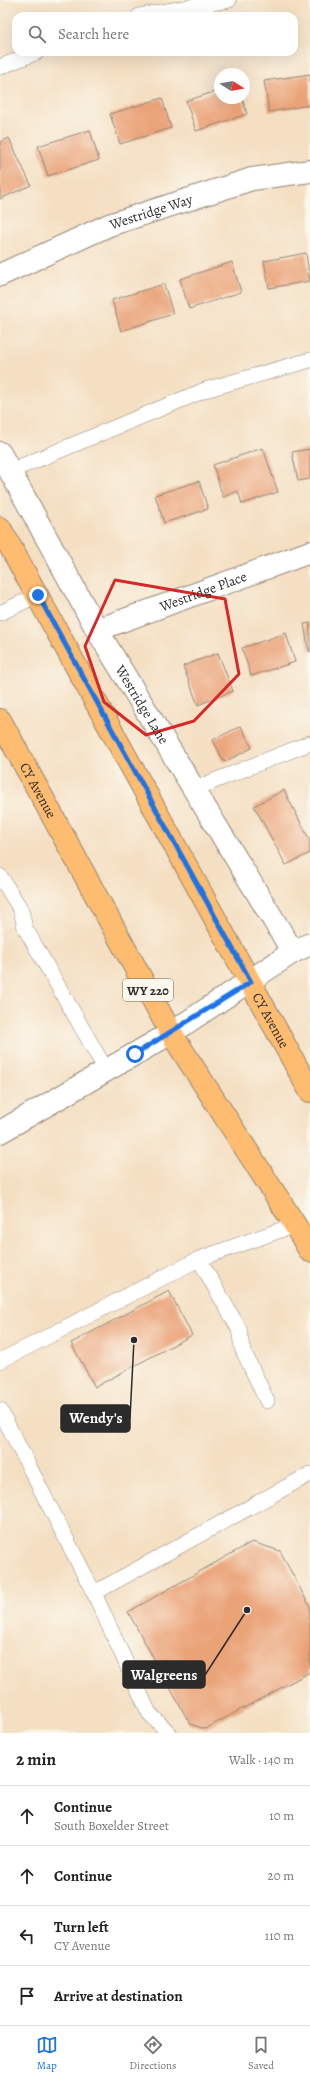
<!DOCTYPE html>
<meta charset="utf-8">
<style>
body{margin:0;font-family:Alegreya,serif;background:#f2f2f2;color:#222}
.compass{position:absolute;left:214px;top:68px;width:36px;height:36px;border-radius:50%;background:#fff;box-shadow:0 4px 16px #0002;rotate:101deg}
.stop{position:absolute;width:12px;height:12px;margin:-9px;border:3px solid #1a73e8;border-radius:50%;background:#fff}
.stop.end{background:#1a73e8;border-color:#fff;box-shadow:0 1px 4px #0008}
.list{margin:0;padding:0;list-style:none}
h2{display:flex;justify-content:space-between;align-items:center;height:52px;margin:0;padding:0 16px;font-size:17px}
h2 small{font-size:13px;font-weight:400;color:#767676}
.list li{display:grid;grid-template-columns:26px 1fr auto;gap:12px;align-items:center;box-sizing:border-box;height:60px;padding:0 16px;border-top:1px solid #e0e0e0}
.list b{display:block;font-size:15px;white-space:nowrap}
.list p{margin:0;font-size:13px;white-space:nowrap;color:#767676}
.list em{font-size:13px;font-style:normal;color:#767676}
.icon{flex:none;width:22px;height:22px;fill:none;stroke:currentColor;stroke-width:2;stroke-linecap:round;stroke-linejoin:round}
.map{position:relative;flex:none;width:310px;height:1733px;overflow:hidden}
.search{position:absolute;background:#fff;box-shadow:0 4px 16px #0002;left:12px;right:12px;top:12px;height:44px;display:flex;align-items:center;gap:10px;box-sizing:border-box;padding:0 14px;border-radius:12px;color:#767676;font-size:15px}
.sheet{height:292px;background:#fff}
nav{display:flex;justify-content:space-around;align-items:center;box-sizing:border-box;height:56px;border-top:1px solid #e0e0e0;background:#fff;font-size:11px;color:#767676}
nav a{display:grid;justify-items:center;gap:2px}
nav .on{color:#1a73e8}
.map>svg:first-child{display:block}
.building{fill:#eaa277}
.lines{fill:none;stroke-linecap:round;stroke-linejoin:round}
.service-casing{stroke:#908576;stroke-width:16}
.minor-casing{stroke:#908576;stroke-width:24}
.primary-casing{stroke:#908576;stroke-width:24}
.service{stroke:#fff;stroke-width:15}
.minor{stroke:#fff;stroke-width:22}
.primary{stroke:#febc70;stroke-width:22}
.route{stroke:#1a73e8;stroke-width:5}
.marked{fill:none;stroke:#d62828;stroke-width:3;stroke-linejoin:round}
.labels{text-anchor:middle;dominant-baseline:central;stroke-width:4;stroke-linejoin:round;paint-order:stroke}
.shield{fill:#fbf7ec;stroke:#696865;stroke-width:1}
.shield-label{font-size:13px;font-weight:bold;fill:#2b2b2b}
.street-label{font-size:14px;fill:#2b2b2b;stroke:#fbf7ec}
.leader{fill:none;stroke:#2b2b2b;stroke-width:1.5}
.callout-dot{fill:#2b2b2b;stroke:#fbf7ec;stroke-width:1.5}
.callout{fill:#2b2b2b;stroke:#2b2b2b;stroke-width:1.5}
.callout-label{font-size:15px;text-anchor:middle;font-weight:bold;fill:#fff}
</style>
<div class="map">
<svg width="310" height="1733" viewBox="0 0 310 1733">
<rect width="100%" height="100%" fill="#fbf7ec"/>
<filter id="ink" filterUnits="userSpaceOnUse"><feTurbulence type="fractalNoise" baseFrequency=".025" numOctaves="2"/><feDisplacementMap in="SourceGraphic" scale="8" xChannelSelector="R" yChannelSelector="G"/><feConvolveMatrix kernelMatrix="1 2 1 2 8 2 1 2 1" color-interpolation-filters="sRGB"/></filter>
<filter id="wash" filterUnits="userSpaceOnUse"><feTurbulence type="fractalNoise" baseFrequency=".012" numOctaves="4" result="noise"/><feDisplacementMap in="SourceGraphic" scale="16" xChannelSelector="R" yChannelSelector="G"/><feGaussianBlur stdDeviation="0.9" result="paint"/><feColorMatrix in="noise" values="0 0 0 0 0 0 0 0 0 0 0 0 0 0 0 0 0 1.4 0 .05"/><feComposite in="paint" operator="in"/></filter>
<g filter="url(#wash)">
<rect width="100%" height="100%" fill="#f4dfc2"/>
<g id="blocks">
<path class="building" d="M 310,74 L 310,105 L 269,112 L 264,81 Z
M 220,90 L 220,98 L 242,98 L 247,114 L 196,131 L 186,101 Z
M 162,98 L 171,128 L 120,144 L 110,114 Z
M 90,130 L 99,160 L 48,176 L 38,146 Z
M 9,138 L 31,185 L 0,199 L 0,142 Z
M 306,253 L 310,281 L 269,288 L 264,261 Z
M 232,262 L 241,292 L 189,309 L 180,279 Z
M 164,284 L 173,314 L 121,331 L 112,300 Z
M 263,448 L 278,492 L 242,504 L 238,491 L 223,497 L 213,465 Z
M 310,449 L 310,479 L 298,481 L 292,452 Z
M 199,481 L 208,509 L 164,523 L 155,495 Z
M 310,623 L 310,652 L 309,652 L 304,624 Z
M 286,633 L 295,662 L 251,676 L 242,648 Z
M 218,653 L 233,691 L 198,705 L 183,666 Z
M 241,726 L 252,748 L 224,762 L 213,740 Z
M 284,790 L 310,841 L 310,853 L 286,865 L 254,806 Z
M 169,1291 L 192,1335 L 95,1387 L 71,1343 Z
M 252,1542 L 280,1551 L 310,1607 L 310,1672 L 205,1729 L 190,1724 L 128,1612 Z"/>
</g>
</g>
<g filter="url(#ink)">
<use href="#blocks" fill-opacity="0" stroke="#908576" stroke-width="1"/>
<g class="lines">
<defs>
<path id="service" d="M 139,16 L 229,0
M 0,67 L 37,52
M 10,471 L 205,390 L 310,360
M 0,613 L 38,595
M 194,789 L 310,743
M 0,876 L 21,910 L 25,928 L 106,1070
M 199,1259 L 239,1329 L 242,1348 L 267,1401
M 0,1361 L 199,1259 L 295,1225
M 0,1410 L 94,1593 L 149,1713 L 169,1733
M 94,1593 L 310,1474"/>
<g id="minor">
<path id="s1" d="M 0,275 L 109,225 L 252,179 L 310,171"/>
<path id="s2" d="M 0,453 L 97,630 L 293,952"/>
<path id="s3" d="M 97,630 L 310,552"/>
<path d="M 0,1132 L 171,1033 L 293,952 L 310,944"/>
</g>
<g id="primary">
<path id="s4" d="M 0,528 L 310,1091"/>
<path id="s5" d="M 0,720 L 171,1033 L 295,1225 L 310,1251"/>
</g>
</defs>
<use href="#service" class="service-casing"/>
<use href="#minor" class="minor-casing"/>
<use href="#primary" class="primary-casing"/>
<use href="#service" class="service"/>
<use href="#minor" class="minor"/>
<use href="#primary" class="primary"/>
</g>
</g>
<g class="lines" filter="url(#ink)">
<path class="route" d="M 38,595 L 251,982 L 135,1054"/>
</g>
<path class="marked" d="M 115,580 L 225,599 L 239,674 L 194,721 L 146,735 L 104,702 L 85,646 Z"/>
<g class="labels">
<rect class="shield" x="123" y="979" width="50" height="22" rx="3"/>
<g class="shield-label">
<text x="148" y="990">WY 220</text>
</g>
<g class="street-label">
<text stroke="none"><textPath href="#s1" startOffset="164">Westridge Way</textPath></text>
<text stroke="none"><textPath href="#s3" startOffset="113">Westridge Place</textPath></text>
<text stroke="none"><textPath href="#s2" startOffset="289">Westridge Lane</textPath></text>
<text stroke="none"><textPath href="#s5" startOffset="80">CY Avenue</textPath></text>
<text stroke="none"><textPath href="#s4" startOffset="562">CY Avenue</textPath></text>
</g>
</g>
<path class="leader" d="M134 1340L130 1418M247 1610L205 1675"/>
<g class="callout-dot">
<circle cx="134" cy="1340" r="4"/>
<circle cx="247" cy="1610" r="4"/>
</g>
<g class="callout">
<rect x="61" y="1405" width="69" height="27" rx="4"/>
<rect x="123" y="1661" width="82" height="27" rx="4"/>
</g>
<g class="callout-label">
<text x="96" y="1423">Wendy's</text>
<text x="164" y="1680">Walgreens</text>
</g>
</svg>
<svg class="compass" viewBox="-18 -18 36 36"><path d="M0-13l5 13h-10z" fill="#e53935"/><path d="M0 13l5-13h-10z" fill="#767676"/></svg>
<div class="stop" style="left:135px;top:1054px"></div>
<div class="stop end" style="left:38px;top:595px"></div>
<div class="search"><svg class="icon" aria-label="search" viewBox="0 0 24 24"><circle cx="10" cy="10" r="6"/><path d="M15 15l6 6"/></svg>Search here</div>
</div>
<section class="sheet">
<h2>2 min<small>Walk · 140 m</small></h2>
<ul class="list">
<li><svg class="icon" aria-label="ahead" viewBox="0 0 24 24"><path d="M12 20V5M6 11l6-6 6 6"/></svg><div><b>Continue</b><p>South Boxelder Street</p></div><em>10 m</em></li>
<li><svg class="icon" aria-label="ahead" viewBox="0 0 24 24"><path d="M12 20V5M6 11l6-6 6 6"/></svg><div><b>Continue</b></div><em>20 m</em></li>
<li><svg class="icon" aria-label="left" viewBox="0 0 24 24"><path d="M17 20v-9H6M10 6l-5 5 5 5"/></svg><div><b>Turn left</b><p>CY Avenue</p></div><em>110 m</em></li>
<li><svg class="icon" aria-label="arrive" viewBox="0 0 24 24"><path d="M6 21V4h12l-3 4 3 4H6"/></svg><div><b>Arrive at destination</b></div></li>
</ul>
</section>
<nav>
<a class="on"><svg class="icon" aria-label="map" viewBox="0 0 24 24"><path d="M3 6l6-2 6 2 6-2v14l-6 2-6-2-6 2zM9 4v14M15 6v14"/></svg>Map</a>
<a><svg class="icon" aria-label="directions" viewBox="0 0 24 24"><path d="M12 3l9 9-9 9-9-9zM9 14v-3h6M13 9l2 2-2 2"/></svg>Directions</a>
<a><svg class="icon" aria-label="saved" viewBox="0 0 24 24"><path d="M7 4h10v16l-5-4-5 4z"/></svg>Saved</a>
</nav>
